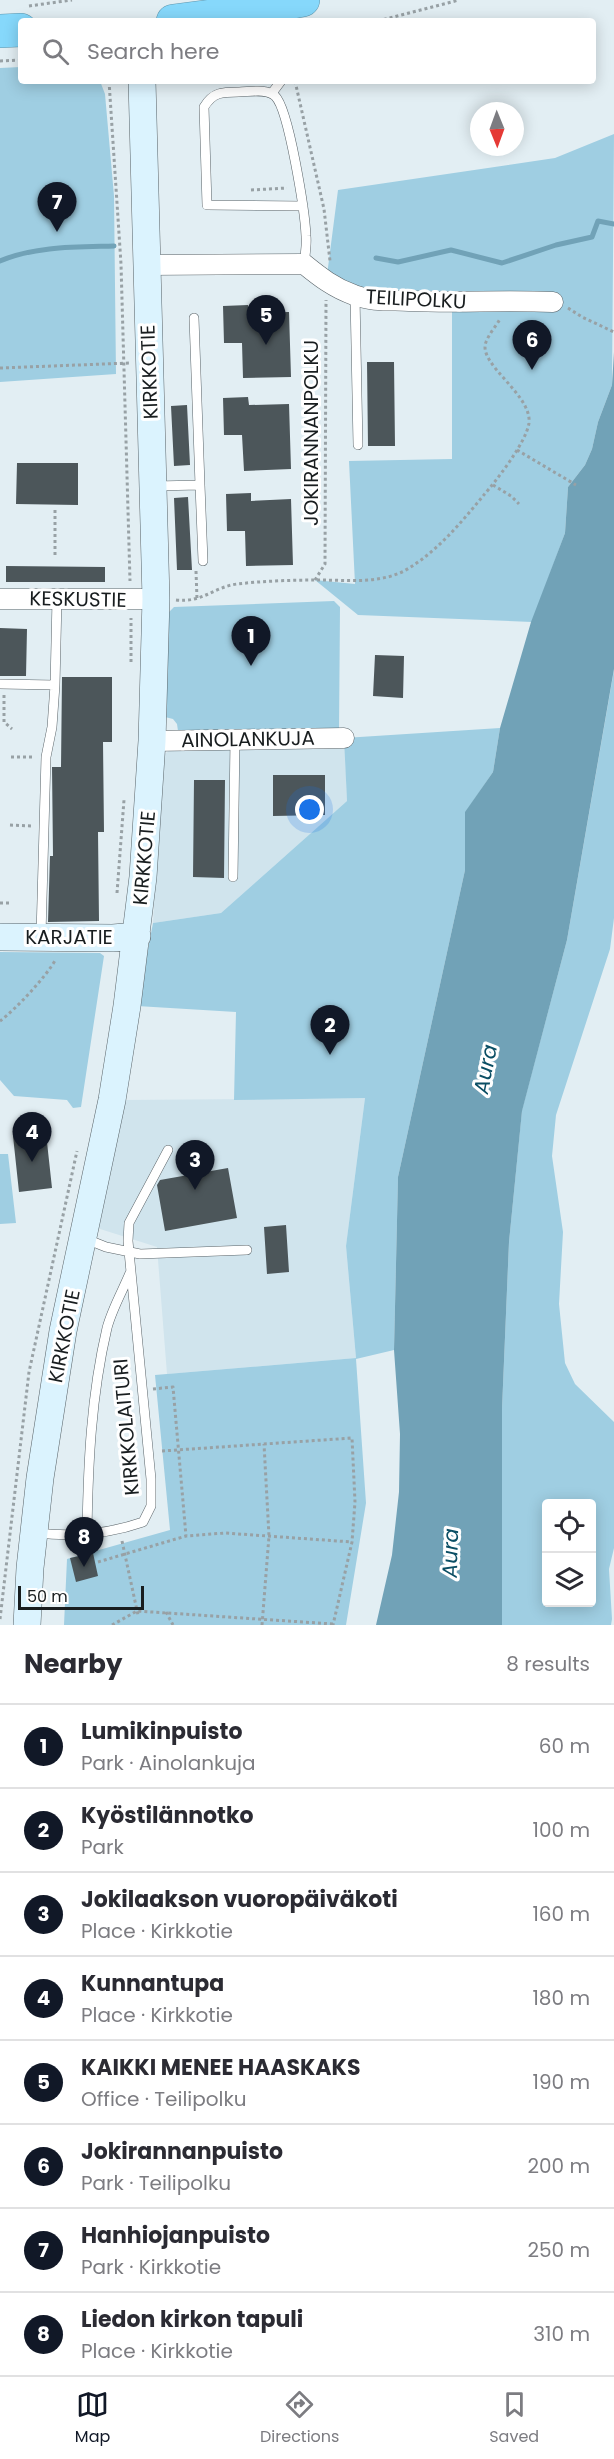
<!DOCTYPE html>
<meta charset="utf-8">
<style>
body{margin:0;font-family:Poppins,sans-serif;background:#f2f2f3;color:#2b2b33}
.controls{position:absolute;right:18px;bottom:18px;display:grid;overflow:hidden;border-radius:6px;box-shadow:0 3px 15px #0003}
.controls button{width:54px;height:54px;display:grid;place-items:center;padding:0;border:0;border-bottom:2px solid #e1e1e2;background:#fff;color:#2b2b33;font:30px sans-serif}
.compass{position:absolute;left:470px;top:102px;width:54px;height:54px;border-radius:50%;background:#fff;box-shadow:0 3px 15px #0003;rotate:179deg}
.scale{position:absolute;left:18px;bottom:15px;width:126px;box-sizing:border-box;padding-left:6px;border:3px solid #181d1f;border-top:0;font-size:16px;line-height:21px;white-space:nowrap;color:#181d1f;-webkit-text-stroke:4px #fff;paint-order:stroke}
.you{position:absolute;left:310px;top:810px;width:21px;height:21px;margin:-15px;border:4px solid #fff;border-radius:50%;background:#1a73e8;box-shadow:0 0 0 9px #1a73e833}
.badge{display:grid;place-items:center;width:39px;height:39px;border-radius:50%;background:#111827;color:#fff;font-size:20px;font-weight:700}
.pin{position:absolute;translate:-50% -50px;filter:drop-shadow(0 2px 3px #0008)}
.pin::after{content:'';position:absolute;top:32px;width:21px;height:18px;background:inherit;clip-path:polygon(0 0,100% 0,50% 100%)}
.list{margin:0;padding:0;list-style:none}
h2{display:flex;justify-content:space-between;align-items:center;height:78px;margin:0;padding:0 24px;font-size:26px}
h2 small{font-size:20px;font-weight:400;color:#7c7c81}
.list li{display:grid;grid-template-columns:39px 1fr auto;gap:18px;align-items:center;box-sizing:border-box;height:84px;padding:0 24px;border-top:2px solid #e1e1e2}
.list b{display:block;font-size:22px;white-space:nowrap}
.list p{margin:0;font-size:20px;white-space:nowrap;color:#7c7c81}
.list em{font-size:20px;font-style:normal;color:#7c7c81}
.icon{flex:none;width:33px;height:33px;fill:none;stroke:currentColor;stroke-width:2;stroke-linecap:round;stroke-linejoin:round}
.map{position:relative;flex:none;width:614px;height:1625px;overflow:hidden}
.search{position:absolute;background:#fff;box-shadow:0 3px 15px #0003;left:18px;right:18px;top:18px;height:66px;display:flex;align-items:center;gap:15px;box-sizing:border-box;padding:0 21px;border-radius:6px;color:#7c7c81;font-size:22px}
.sheet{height:750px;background:#fff}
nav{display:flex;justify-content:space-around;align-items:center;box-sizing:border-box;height:84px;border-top:2px solid #e1e1e2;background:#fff;font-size:16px;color:#7c7c81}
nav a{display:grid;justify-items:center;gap:3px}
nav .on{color:#111827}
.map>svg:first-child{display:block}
.built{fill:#d0e4ed}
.green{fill:#9fcee2;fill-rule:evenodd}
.water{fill:#71a2b7}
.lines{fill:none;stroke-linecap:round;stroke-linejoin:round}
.stream{stroke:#71a2b7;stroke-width:5}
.building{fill:#4c565a}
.lane-casing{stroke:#5a6469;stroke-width:10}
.street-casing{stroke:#5a6469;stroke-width:21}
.secondary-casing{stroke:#5a6469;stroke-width:28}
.highway-casing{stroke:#6097ae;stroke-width:34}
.path{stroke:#98a1a5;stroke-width:3;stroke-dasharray:3 3;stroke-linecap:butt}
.lane{stroke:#fff;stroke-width:9}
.street{stroke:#fff;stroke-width:20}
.secondary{stroke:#dbf3fe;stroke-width:27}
.highway{stroke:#86d8fb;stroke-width:33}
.labels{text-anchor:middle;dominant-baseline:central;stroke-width:6;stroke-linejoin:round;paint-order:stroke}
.street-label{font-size:20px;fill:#181d1f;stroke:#fff}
.water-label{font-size:21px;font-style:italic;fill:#0a4e64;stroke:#fff}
</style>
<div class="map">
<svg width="614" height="1625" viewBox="0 0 614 1625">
<rect width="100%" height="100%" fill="#e2eef3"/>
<path class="built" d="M 173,748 L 345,749 L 347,801 L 221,913 L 153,923 L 162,756 Z
M 365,1098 L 346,1246 L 356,1358 L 167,1374 L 157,1247 L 97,1228 L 122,1100 Z"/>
<path class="green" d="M 21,67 L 21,81 L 100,81 L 105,94 L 114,196 L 116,374 L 0,382 L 0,68 Z
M 614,134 L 612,385 L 598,422 L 592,449 L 585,465 L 568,487 L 565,533 L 532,622 L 358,615 L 315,580 L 355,584 L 349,461 L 452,459 L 452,303 L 326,283 L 338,190 L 555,158 Z
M 334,601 L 340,607 L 339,732 L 178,731 L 177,724 L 173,719 L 161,716 L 165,616 L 174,607 Z
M 614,670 L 614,918 L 610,949 L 556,1115 L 552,1156 L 563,1232 L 559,1304 L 565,1363 L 575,1384 L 614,1422 L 614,1548 L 609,1569 L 612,1619 L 611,1625 L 502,1625 L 502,1409 L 509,1242 L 522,1110 L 567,940 ZM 546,1504 L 592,1504 L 592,1602 L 546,1602 Z
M 500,728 L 493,772 L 465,813 L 465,870 L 398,1177 L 394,1350 L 356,1359 L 366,1503 L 346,1625 L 64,1625 L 67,1559 L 170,1530 L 155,1375 L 356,1358 L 346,1246 L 365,1098 L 234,1100 L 236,1012 L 137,1006 L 153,923 L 221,913 L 347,801 L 344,738 Z
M 0,952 L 100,953 L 104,956 L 81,1107 L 73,1108 L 67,1100 L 14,1096 L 0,1080 Z
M 0,1154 L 8,1154 L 16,1223 L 0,1224 Z"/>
<path class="water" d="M 614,352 L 614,669 L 567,940 L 522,1111 L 509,1242 L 502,1409 L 502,1625 L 376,1625 L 392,1555 L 399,1492 L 400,1434 L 394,1350 L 398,1177 L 465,870 L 465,812 L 493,772 L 500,728 L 531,622 L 565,533 L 568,487 L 585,465 L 592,449 L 598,422 L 612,385 Z"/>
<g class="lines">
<path class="stream" d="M 376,258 L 398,262 L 451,250 L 502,263 L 556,245 L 592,237 L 598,221 L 614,224
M 0,261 C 35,246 77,247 114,246"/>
</g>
<path class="building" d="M 248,305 L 248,313 L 289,312 L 291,377 L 243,378 L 242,343 L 224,343 L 223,306 Z
M 367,362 L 394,362 L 395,446 L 368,446 Z
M 248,397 L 249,405 L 289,404 L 291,469 L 244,471 L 242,435 L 224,435 L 223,398 Z
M 187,405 L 190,465 L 174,466 L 171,406 Z
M 17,463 L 78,463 L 78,505 L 16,504 Z
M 251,493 L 251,501 L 291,499 L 293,565 L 246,566 L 245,531 L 227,531 L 226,494 Z
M 188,497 L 192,570 L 177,570 L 174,498 Z
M 6,566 L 105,567 L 105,582 L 6,582 Z
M 0,628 L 27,629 L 26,676 L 0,676 Z
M 375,655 L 404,656 L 403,698 L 373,696 Z
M 62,677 L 112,677 L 112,742 L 103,742 L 104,832 L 98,832 L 99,921 L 48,922 L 50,856 L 53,856 L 52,767 L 61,767 Z
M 273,775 L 325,775 L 325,815 L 273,816 Z
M 194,780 L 225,780 L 224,878 L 193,877 Z
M 46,1133 L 52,1188 L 19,1192 L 13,1136 Z
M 228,1168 L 237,1218 L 165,1231 L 157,1185 L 160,1180 Z
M 286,1225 L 289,1272 L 267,1274 L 264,1227 Z
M 93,1553 L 98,1576 L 76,1582 L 70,1558 Z"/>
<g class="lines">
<defs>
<path id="lane" d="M 272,93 L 281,81
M 303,206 L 207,205 L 204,107 C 213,92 222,92 239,92 C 249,92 267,88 275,96 C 289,109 305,213 306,236 C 307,245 305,255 304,264
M 355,296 L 358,445
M 200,485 L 203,561
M 155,486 L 200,485 L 194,318
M 0,684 L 55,685
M 233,877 L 235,740
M 41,935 L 46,757 L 52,727 L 55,685 L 57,599
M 86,1239 L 106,1247 L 140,1254 L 247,1250
M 37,1533 C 73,1537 109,1534 143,1522 L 151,1506 L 151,1479 L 128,1241 L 129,1223 L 168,1150
M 87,1534 C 88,1465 91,1396 107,1328 C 112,1309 123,1290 130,1273"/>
<path id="street" d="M 146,265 L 304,264 C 320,277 334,288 354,295 C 372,302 391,300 409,301 C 457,303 505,300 553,302
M 0,599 L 156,599
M 152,741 L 344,738"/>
<path id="secondary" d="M 0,937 L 113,938 L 137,936
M 27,1625 L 30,1568 L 40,1478 L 63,1331 L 112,1100 L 127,1006 L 143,877 L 152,741 L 156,599 L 142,81"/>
<path id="highway" d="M 173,21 L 228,14 L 303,0
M 0,31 L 21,30"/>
</defs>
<use href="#lane" class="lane-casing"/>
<use href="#street" class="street-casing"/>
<use href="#secondary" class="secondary-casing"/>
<use href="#highway" class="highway-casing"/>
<path class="path" d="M 29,6 L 72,0
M 378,21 L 459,0
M 0,61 L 21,60
M 109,81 L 121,264 L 130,581
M 295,81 L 324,209 L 330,261
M 251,190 L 287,188
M 568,308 L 582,317 L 614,332
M 0,368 L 130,363
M 517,450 L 576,485
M 493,485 L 511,496 L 519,504
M 55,555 L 55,509
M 196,571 L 197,599
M 315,580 L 325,564 L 326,300
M 176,600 C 202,603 214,587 237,584 C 263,581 292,580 319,580 C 347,580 378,584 404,571 C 436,553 460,524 483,496 C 496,481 526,443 529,423 C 532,394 477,364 486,342 C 489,334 496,326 500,319
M 131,662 L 131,618
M 4,695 L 4,722 L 12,729
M 11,757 L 35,757
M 10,825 L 32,826
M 117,893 L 124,800
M 0,903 L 10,903
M 0,1021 C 16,1009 46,977 56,959
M 153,1389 L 173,1387 L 186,1536
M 162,1451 L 352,1438 L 355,1502 L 352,1542 L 333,1625
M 122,1541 L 138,1615
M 98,1562 L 186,1536 L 225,1533 L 352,1542
M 166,1612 L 173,1625
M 0,1619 L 29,1372 L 77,1151
M 112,1625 L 137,1611 L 333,1624
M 262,1625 L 269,1536 L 264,1444"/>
<use href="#lane" class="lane"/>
<use href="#street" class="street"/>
<use href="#secondary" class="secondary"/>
<use href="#highway" class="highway"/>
</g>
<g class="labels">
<g class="street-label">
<text transform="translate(416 299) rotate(3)">TEILIPOLKU</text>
<text transform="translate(149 372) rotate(-92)">KIRKKOTIE</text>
<text transform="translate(311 433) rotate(-90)">JOKIRANNANPOLKU</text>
<text transform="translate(78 599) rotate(1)">KESKUSTIE</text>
<text transform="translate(248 739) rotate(-1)">AINOLANKUJA</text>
<text transform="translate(144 858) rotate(-85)">KIRKKOTIE</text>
<text x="69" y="937">KARJATIE</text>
<text transform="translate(64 1336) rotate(-79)">KIRKKOTIE</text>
<text transform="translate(126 1427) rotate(-95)">KIRKKOLAITURI</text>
</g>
<g class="water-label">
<text transform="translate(485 1069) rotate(-79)">Aura</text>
<text transform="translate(450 1553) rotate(-88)">Aura</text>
</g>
</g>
</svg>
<div class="controls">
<button><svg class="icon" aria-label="locate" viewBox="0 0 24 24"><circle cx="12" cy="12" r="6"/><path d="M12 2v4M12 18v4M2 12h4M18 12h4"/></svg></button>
<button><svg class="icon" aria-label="layers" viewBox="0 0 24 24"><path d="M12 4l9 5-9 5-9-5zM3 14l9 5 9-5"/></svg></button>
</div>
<svg class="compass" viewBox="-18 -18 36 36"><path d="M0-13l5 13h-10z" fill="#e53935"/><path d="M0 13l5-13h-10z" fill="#7c7c81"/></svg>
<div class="scale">50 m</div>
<div class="you"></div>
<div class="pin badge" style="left:251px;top:666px">1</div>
<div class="pin badge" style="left:330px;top:1055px">2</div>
<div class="pin badge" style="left:195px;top:1190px">3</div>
<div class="pin badge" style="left:32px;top:1162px">4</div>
<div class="pin badge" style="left:266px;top:345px">5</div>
<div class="pin badge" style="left:532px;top:370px">6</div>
<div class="pin badge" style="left:57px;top:232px">7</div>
<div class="pin badge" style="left:84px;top:1567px">8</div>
<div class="search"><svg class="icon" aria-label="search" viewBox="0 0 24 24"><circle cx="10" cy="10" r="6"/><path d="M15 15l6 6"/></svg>Search here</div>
</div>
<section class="sheet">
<h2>Nearby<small>8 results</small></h2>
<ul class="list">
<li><span class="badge">1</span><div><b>Lumikinpuisto</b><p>Park · Ainolankuja</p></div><em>60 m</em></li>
<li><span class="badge">2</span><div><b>Kyöstilännotko</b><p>Park</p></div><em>100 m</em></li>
<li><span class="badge">3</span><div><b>Jokilaakson vuoropäiväkoti</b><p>Place · Kirkkotie</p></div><em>160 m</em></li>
<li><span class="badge">4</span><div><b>Kunnantupa</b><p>Place · Kirkkotie</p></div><em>180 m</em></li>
<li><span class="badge">5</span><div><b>KAIKKI MENEE HAASKAKS</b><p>Office · Teilipolku</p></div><em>190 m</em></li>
<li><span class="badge">6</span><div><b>Jokirannanpuisto</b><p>Park · Teilipolku</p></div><em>200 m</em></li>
<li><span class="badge">7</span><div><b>Hanhiojanpuisto</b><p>Park · Kirkkotie</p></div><em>250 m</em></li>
<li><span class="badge">8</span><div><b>Liedon kirkon tapuli</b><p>Place · Kirkkotie</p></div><em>310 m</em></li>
</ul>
</section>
<nav>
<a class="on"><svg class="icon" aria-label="map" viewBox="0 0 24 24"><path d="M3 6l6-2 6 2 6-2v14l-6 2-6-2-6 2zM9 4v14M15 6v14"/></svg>Map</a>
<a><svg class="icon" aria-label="directions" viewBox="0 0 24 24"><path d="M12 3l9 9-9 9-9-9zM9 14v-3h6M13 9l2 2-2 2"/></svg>Directions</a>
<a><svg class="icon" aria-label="saved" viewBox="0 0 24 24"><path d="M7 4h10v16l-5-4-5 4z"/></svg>Saved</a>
</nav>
